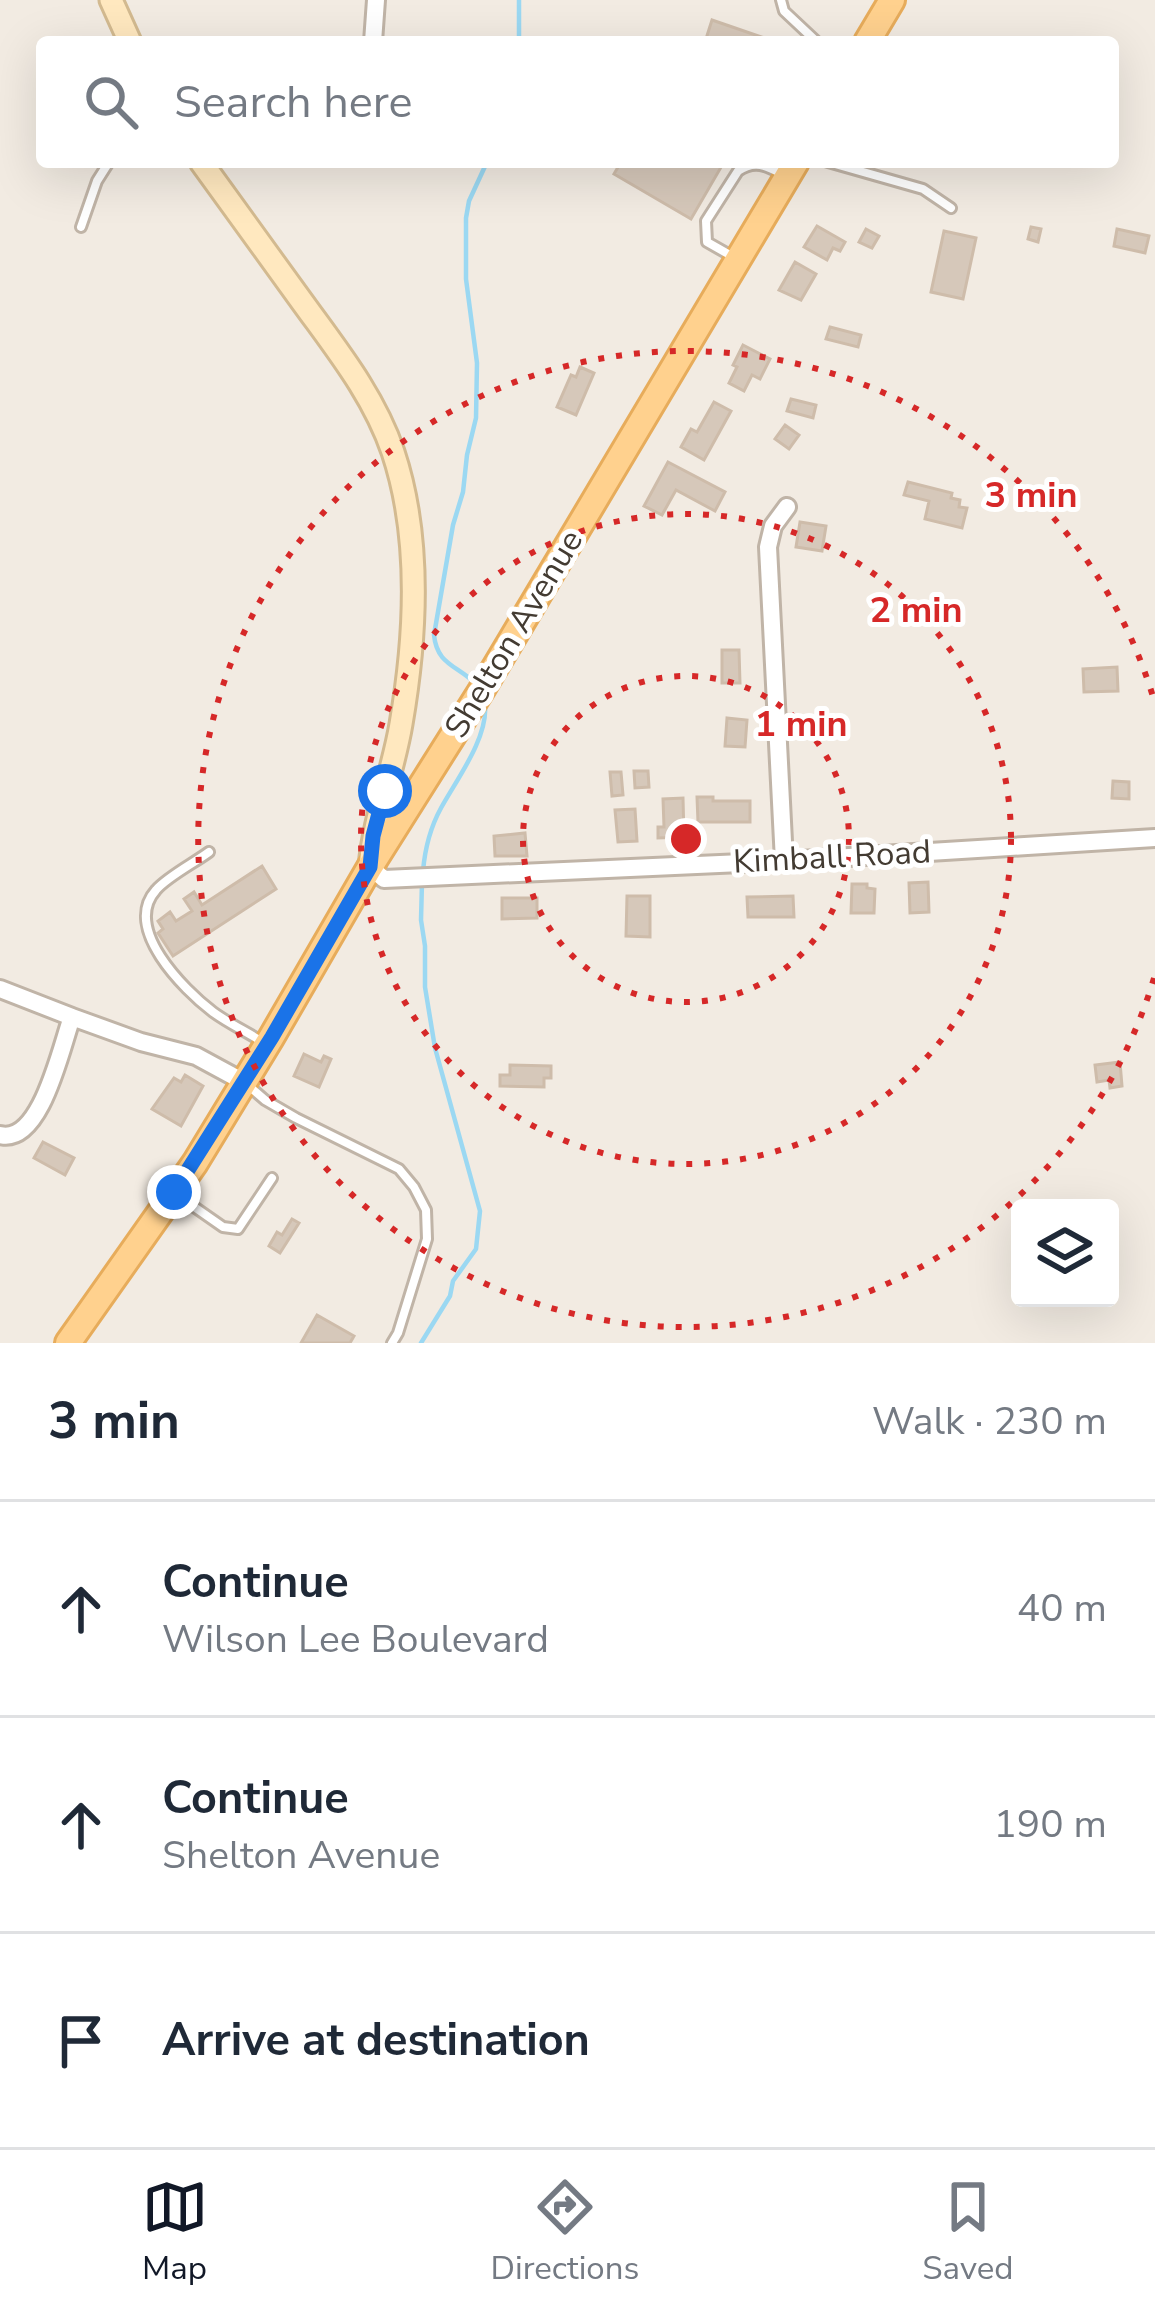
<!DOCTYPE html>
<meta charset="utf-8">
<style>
body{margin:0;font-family:"Nunito Sans",sans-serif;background:#f2f2f3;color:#1f2937}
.controls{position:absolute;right:36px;bottom:36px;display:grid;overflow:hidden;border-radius:12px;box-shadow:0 12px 48px #0002}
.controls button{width:108px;height:108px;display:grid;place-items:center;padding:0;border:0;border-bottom:3px solid #e0e1e3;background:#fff;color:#1f2937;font:60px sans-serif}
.stop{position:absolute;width:36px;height:36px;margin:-27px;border:9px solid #1a73e8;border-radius:50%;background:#fff}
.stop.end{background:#1a73e8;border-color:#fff;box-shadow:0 3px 12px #0008}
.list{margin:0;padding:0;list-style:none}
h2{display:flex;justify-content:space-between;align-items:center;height:156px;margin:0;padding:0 48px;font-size:51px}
h2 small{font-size:39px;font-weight:400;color:#747a83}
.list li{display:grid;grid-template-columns:78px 1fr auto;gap:36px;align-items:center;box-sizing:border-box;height:216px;padding:0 48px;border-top:3px solid #e0e1e3}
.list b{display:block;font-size:45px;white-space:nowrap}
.list p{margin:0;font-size:39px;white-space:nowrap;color:#747a83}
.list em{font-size:39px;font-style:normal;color:#747a83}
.icon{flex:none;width:66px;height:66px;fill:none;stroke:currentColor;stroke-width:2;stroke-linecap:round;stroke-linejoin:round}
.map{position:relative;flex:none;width:1155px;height:1343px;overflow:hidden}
.search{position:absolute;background:#fff;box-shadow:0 12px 48px #0002;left:36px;right:36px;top:36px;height:132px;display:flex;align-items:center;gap:30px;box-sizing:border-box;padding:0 42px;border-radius:12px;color:#747a83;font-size:45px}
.sheet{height:804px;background:#fff}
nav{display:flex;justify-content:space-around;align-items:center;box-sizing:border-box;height:168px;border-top:3px solid #e0e1e3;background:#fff;font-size:33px;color:#747a83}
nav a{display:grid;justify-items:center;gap:6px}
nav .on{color:#111827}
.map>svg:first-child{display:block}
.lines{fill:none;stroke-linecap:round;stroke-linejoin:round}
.stream{stroke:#9bd8f2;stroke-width:4.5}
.building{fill:#d6c8ba;stroke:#cebcaa;stroke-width:3}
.lane-casing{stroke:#c0b4a7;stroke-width:14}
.street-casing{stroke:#c0b4a7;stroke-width:22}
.secondary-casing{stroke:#d3ba90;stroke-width:27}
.primary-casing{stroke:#e7ac5b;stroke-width:30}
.lane{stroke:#fff;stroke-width:8}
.street{stroke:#fff;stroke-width:16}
.secondary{stroke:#ffe8bf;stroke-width:21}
.primary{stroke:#ffd18e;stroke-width:24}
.route{stroke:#1a73e8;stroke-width:15}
.ring{fill:none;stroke:#d62828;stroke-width:6;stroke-dasharray:6 12}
.labels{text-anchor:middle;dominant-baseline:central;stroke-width:10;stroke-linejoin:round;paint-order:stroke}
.street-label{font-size:33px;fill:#433b32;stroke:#fff}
.centre{fill:#d62828;stroke:#fff;stroke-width:6}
.ring-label{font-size:36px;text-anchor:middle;font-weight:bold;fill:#d62828;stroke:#fff;stroke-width:10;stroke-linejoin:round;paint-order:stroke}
</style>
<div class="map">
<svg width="1155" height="1343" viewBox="0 0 1155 1343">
<rect width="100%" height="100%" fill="#f2ebe2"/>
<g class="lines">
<path class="stream" d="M 519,42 L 519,0
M 476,684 C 457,665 437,665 434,635 L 453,525 L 463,492 L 467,455 L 476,418 L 477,363 L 466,279 L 466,218 L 469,201 L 487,162
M 423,871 C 425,848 430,828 441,808 C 457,779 488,738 485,705
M 421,1343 L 450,1296 L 453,1281 L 476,1249 L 480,1211 L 435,1048 L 425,987 L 425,946 L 421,920 L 422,882"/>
</g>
<path class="building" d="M 712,20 L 776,42 L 705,42 Z
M 621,162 L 724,162 L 691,219 L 614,174 Z
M 817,226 L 845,242 L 840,251 L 833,248 L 827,260 L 804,247 Z
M 1031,227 L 1041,229 L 1038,242 L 1028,239 Z
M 866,229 L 879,236 L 872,248 L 859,242 Z
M 1117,229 L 1149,236 L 1145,253 L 1114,246 Z
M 944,231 L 976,238 L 963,299 L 931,292 Z
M 795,262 L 816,274 L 801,300 L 779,290 Z
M 830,327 L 861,335 L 858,347 L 826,339 Z
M 743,345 L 770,359 L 760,379 L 752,375 L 744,391 L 729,383 L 737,367 L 733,365 Z
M 580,367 L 594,373 L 576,415 L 557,407 L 571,375 L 576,377 Z
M 791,399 L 816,405 L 813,418 L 787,411 Z
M 714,402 L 731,411 L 704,460 L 681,447 L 691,429 L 697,432 Z
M 785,425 L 799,435 L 789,449 L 775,439 Z
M 668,462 L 725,492 L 715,511 L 676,490 L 662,515 L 644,506 Z
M 908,482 L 952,493 L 951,498 L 960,500 L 959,507 L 967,508 L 962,528 L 925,519 L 929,501 L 904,495 Z
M 800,522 L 826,526 L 822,551 L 796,547 Z
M 722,650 L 739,650 L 740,683 L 722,683 Z
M 1117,667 L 1118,691 L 1084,692 L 1083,669 Z
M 727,718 L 747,720 L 745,747 L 725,746 Z
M 634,771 L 648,771 L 649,787 L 635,788 Z
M 610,772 L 621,772 L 623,795 L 612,796 Z
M 1113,781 L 1129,782 L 1129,799 L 1112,798 Z
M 697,797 L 713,797 L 713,801 L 750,801 L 750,822 L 698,822 Z
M 683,798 L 684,837 L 658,838 L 658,827 L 664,827 L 663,799 Z
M 635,809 L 637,841 L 618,842 L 615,810 Z
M 525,833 L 527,856 L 495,856 L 494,836 Z
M 262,866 L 276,889 L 173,956 L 158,933 L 163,929 L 158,921 L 170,912 L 176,921 L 192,911 L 184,899 L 194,892 L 202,905 Z
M 928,882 L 929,912 L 910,913 L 909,883 Z
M 852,884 L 867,884 L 867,888 L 875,889 L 874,913 L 851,913 Z
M 627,896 L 650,896 L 650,937 L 626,936 Z
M 793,896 L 794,917 L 748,917 L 747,897 Z
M 502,898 L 537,898 L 537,918 L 502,919 Z
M 304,1054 L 321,1062 L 324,1056 L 331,1059 L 319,1087 L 294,1076 Z
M 1120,1062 L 1122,1086 L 1110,1088 L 1109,1080 L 1097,1082 L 1095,1065 Z
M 510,1065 L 551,1066 L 551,1078 L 544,1078 L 544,1087 L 500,1086 L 500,1075 L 510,1075 Z
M 185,1075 L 203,1086 L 181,1126 L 152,1109 L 174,1078 L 181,1082 Z
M 43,1142 L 74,1158 L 65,1175 L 34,1158 Z
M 292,1219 L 299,1223 L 280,1253 L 269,1246 L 277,1232 L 282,1235 Z
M 317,1315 L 354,1336 L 350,1343 L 301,1343 Z"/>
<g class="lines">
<defs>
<path id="lane" d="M 781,0 L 784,11 L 817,42
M 828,162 L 923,189 L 951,208
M 81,227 L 97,181 L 109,162
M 737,259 L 707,242 L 706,221 L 738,171 C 755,159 767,166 784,175
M 209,852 C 194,863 167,877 156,890 C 122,928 183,989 213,1012 C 228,1023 245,1031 261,1041
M 250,1087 L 265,1100 L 296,1118 L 399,1169 L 414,1187 L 426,1210 L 427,1239 L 398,1333 L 392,1343
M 180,1197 L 223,1227 L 238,1229 L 272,1178"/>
<path id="street" d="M 373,42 L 376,0
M 784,861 L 768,547 L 773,526 L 787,507
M 370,867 L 384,879 L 784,861 L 1155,838
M 0,989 L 72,1017 C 61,1047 41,1145 0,1135
M 72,1017 L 141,1042 L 196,1056 L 244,1082"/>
<path id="secondary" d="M 111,0 L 130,42
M 201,162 C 235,209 269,256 303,303 C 337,350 374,396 393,452 C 421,536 416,637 401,724 C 393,772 374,818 370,867"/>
<path id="primary" d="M 867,42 L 892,0
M 68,1343 L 195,1163 L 271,1038 L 370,867 L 481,691 L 796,162"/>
</defs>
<use href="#lane" class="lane-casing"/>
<use href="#street" class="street-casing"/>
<use href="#secondary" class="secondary-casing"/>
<use href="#primary" class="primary-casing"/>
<use href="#lane" class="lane"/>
<use href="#street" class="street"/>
<use href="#secondary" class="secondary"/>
<use href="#primary" class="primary"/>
</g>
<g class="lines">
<path class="route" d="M 174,1192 L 272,1037 L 370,867 L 373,836 L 385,791"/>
</g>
<g class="ring">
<circle cx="686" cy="839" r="163"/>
<circle cx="686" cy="839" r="325"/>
<path d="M1154 978A488 488 0 1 1 1154 700"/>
</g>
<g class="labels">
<g class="street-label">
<text transform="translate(514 634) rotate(-59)">Shelton Avenue</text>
<text transform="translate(832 857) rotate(-3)">Kimball Road</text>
</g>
</g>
<circle cx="686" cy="839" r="18" class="centre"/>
<g class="ring-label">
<text x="1031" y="507">3 min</text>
<text x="916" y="622">2 min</text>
<text x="801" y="736">1 min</text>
</g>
</svg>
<div class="controls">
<button><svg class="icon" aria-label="layers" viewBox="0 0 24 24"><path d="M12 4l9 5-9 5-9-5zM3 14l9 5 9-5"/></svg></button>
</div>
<div class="stop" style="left:385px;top:791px"></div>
<div class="stop end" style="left:174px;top:1192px"></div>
<div class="search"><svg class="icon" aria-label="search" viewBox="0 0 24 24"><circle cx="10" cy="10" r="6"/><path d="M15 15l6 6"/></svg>Search here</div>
</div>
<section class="sheet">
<h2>3 min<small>Walk · 230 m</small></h2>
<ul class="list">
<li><svg class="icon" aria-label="ahead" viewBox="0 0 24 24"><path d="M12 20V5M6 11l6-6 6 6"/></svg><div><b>Continue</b><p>Wilson Lee Boulevard</p></div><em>40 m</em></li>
<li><svg class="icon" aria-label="ahead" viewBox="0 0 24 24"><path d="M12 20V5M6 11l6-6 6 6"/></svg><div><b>Continue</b><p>Shelton Avenue</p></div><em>190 m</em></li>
<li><svg class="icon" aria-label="arrive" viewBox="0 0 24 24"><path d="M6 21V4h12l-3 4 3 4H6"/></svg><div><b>Arrive at destination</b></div></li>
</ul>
</section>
<nav>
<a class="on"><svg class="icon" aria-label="map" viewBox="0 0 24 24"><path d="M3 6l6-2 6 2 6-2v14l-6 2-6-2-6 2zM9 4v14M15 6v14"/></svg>Map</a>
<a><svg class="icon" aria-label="directions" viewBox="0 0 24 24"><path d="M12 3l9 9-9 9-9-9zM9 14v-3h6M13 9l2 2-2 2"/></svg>Directions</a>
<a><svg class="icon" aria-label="saved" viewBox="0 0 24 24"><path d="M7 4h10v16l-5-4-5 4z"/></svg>Saved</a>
</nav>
